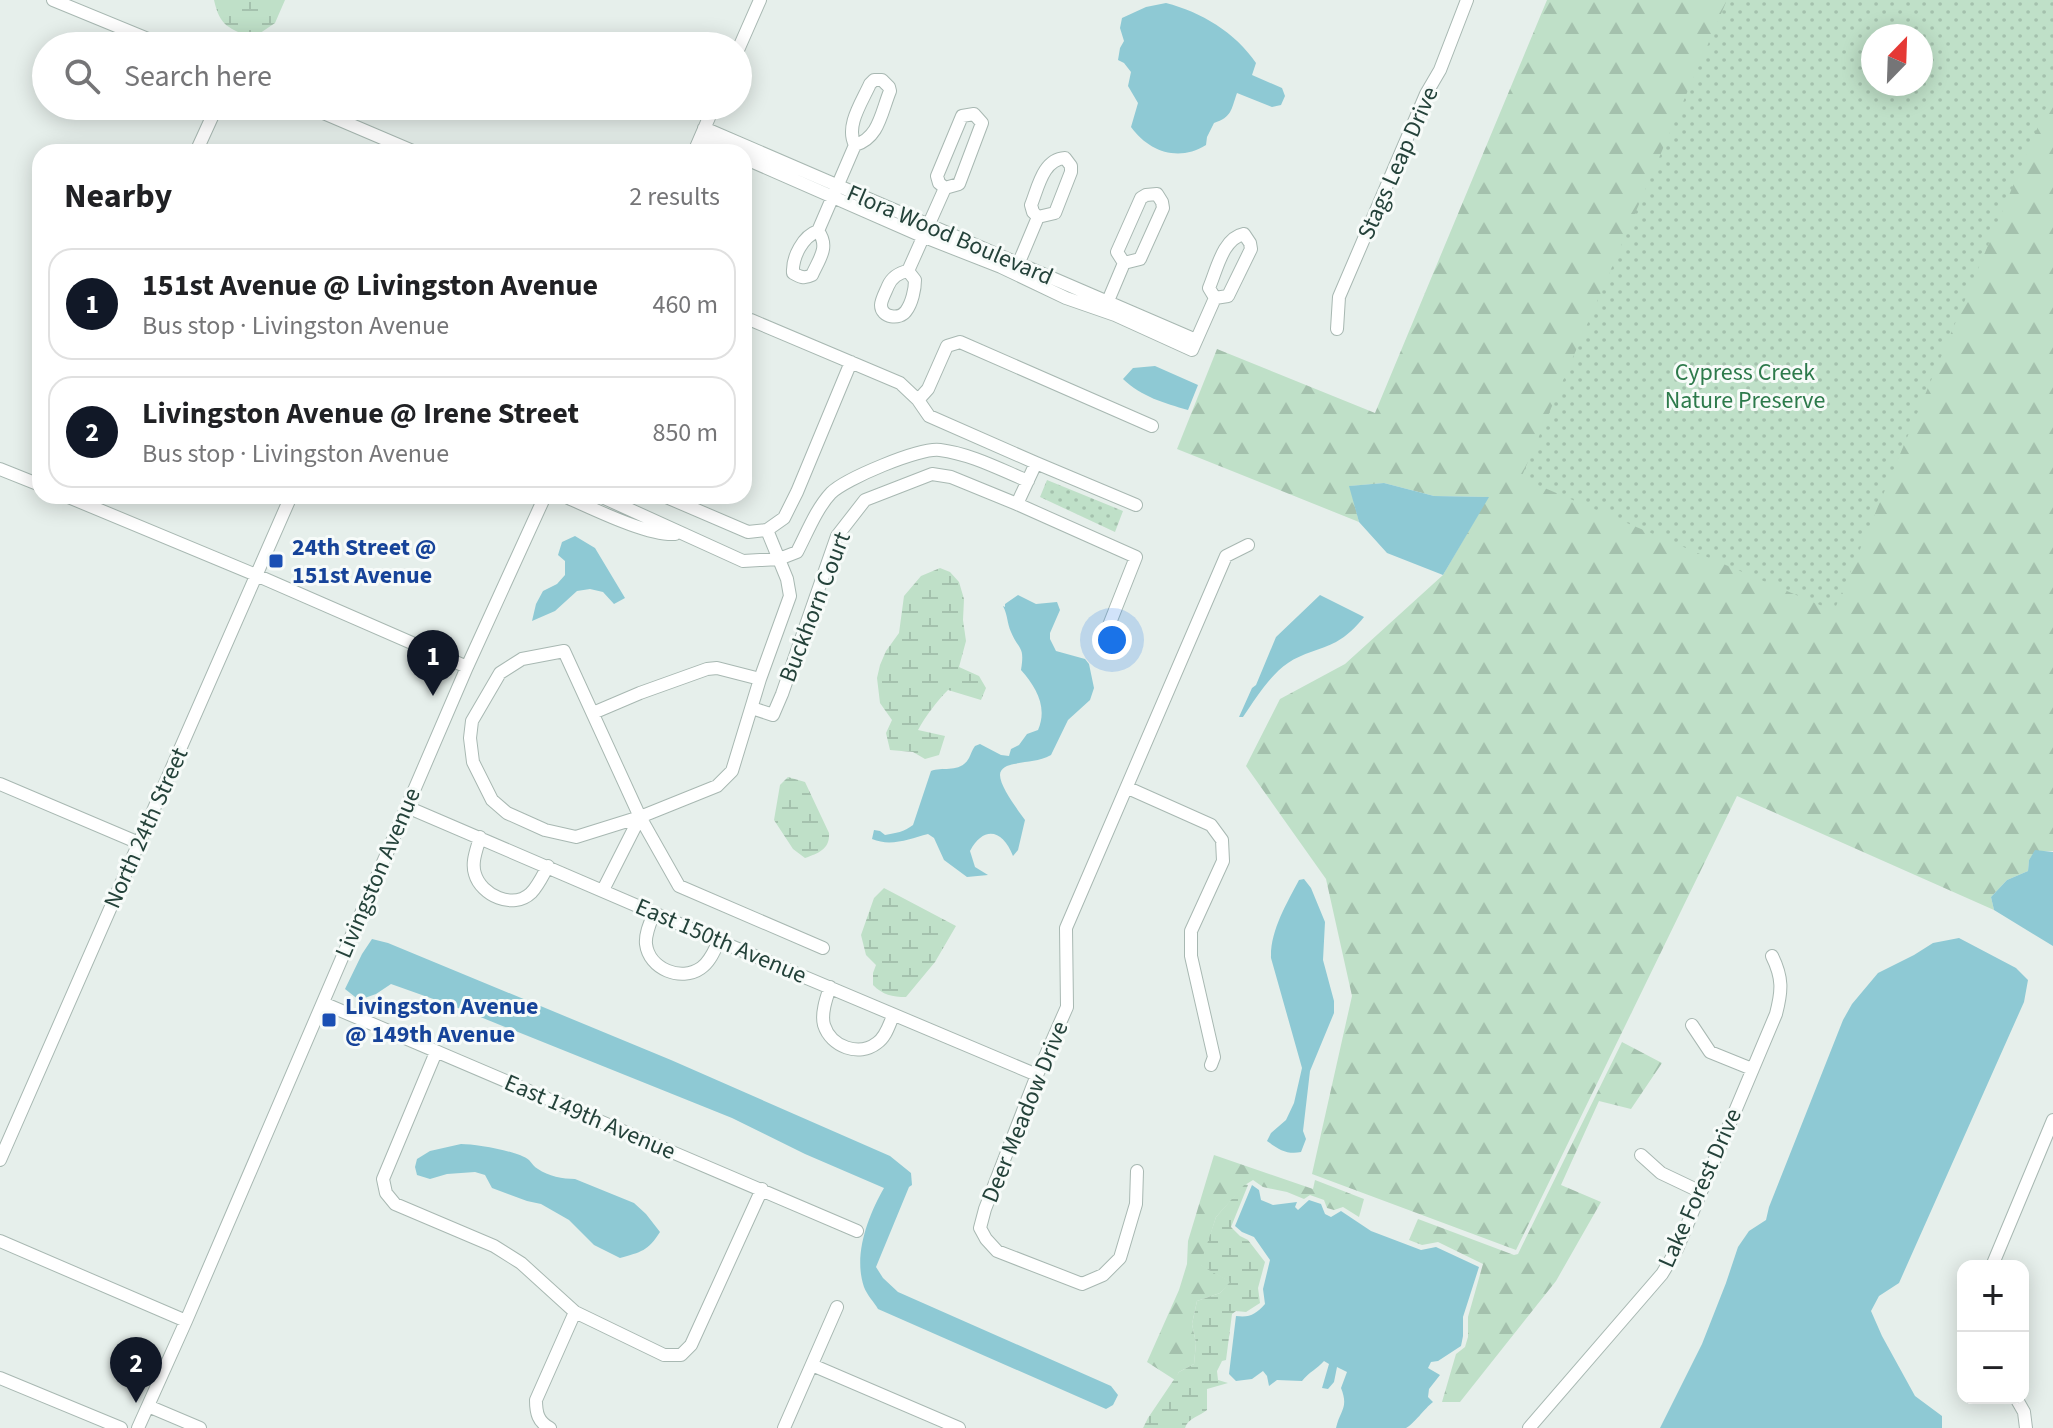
<!DOCTYPE html>
<meta charset="utf-8">
<style>
body{margin:0;font-family:"Source Sans 3",sans-serif;background:#f6f6f6;color:#202124}
.controls{position:absolute;right:24px;bottom:24px;display:grid;overflow:hidden;border-radius:16px;box-shadow:0 4px 20px #0003}
.controls button{width:72px;height:72px;display:grid;place-items:center;padding:0;border:0;border-bottom:2px solid #e0e0e0;background:#fff;color:#202124;font:40px sans-serif}
.compass{position:absolute;left:1861px;top:24px;width:72px;height:72px;border-radius:50%;background:#fff;box-shadow:0 4px 20px #0003;rotate:23deg}
.you{position:absolute;left:1112px;top:640px;width:28px;height:28px;margin:-20px;border:6px solid #fff;border-radius:50%;background:#1a73e8;box-shadow:0 0 0 12px #1a73e833}
.badge{display:grid;place-items:center;width:52px;height:52px;border-radius:50%;background:#111827;color:#fff;font-size:26px;font-weight:700}
.pin{position:absolute;translate:-50% -66px;filter:drop-shadow(0 2px 4px #0008)}
.pin::after{content:'';position:absolute;top:42px;width:28px;height:24px;background:inherit;clip-path:polygon(0 0,100% 0,50% 100%)}
.list{margin:0;padding:0;list-style:none}
h2{display:flex;justify-content:space-between;align-items:center;height:104px;margin:0;padding:0 32px;font-size:34px}
h2 small{font-size:26px;font-weight:400;color:#757577}
.list li{display:grid;grid-template-columns:52px 1fr auto;gap:24px;align-items:center;box-sizing:border-box;height:112px;margin:0 16px 16px;padding:0 16px;border:2px solid #e0e0e0;border-radius:24px}
.list b{display:block;font-size:30px;white-space:nowrap}
.list p{margin:0;font-size:26px;white-space:nowrap;color:#757577}
.list em{font-size:26px;font-style:normal;color:#757577}
.icon{flex:none;width:44px;height:44px;fill:none;stroke:currentColor;stroke-width:2;stroke-linecap:round;stroke-linejoin:round}
.map{position:relative;flex:none;width:2053px;height:1428px;overflow:hidden}
.search{position:absolute;background:#fff;box-shadow:0 4px 20px #0003;left:32px;top:32px;width:720px;height:88px;display:flex;align-items:center;gap:20px;box-sizing:border-box;padding:0 28px;border-radius:44px;color:#757577;font-size:30px}
.panel{position:absolute;background:#fff;box-shadow:0 4px 20px #0003;left:32px;top:144px;width:720px;height:360px;border-radius:24px}
.map>svg:first-child{display:block}
.forest{fill:url(#forest-firs);fill-rule:evenodd}
.wetland{fill:url(#wetland-marsh)}
.park{fill:url(#park-dots);fill-rule:evenodd}
.water{fill:#8ec9d4}
.lines{fill:none;stroke-linecap:round;stroke-linejoin:round}
.minor-casing{stroke:#a8b8b2;stroke-width:14}
.minor{stroke:#fff;stroke-width:12}
.transit-dot{fill:#1a4fb4;stroke:#f7fbf9;stroke-width:3}
.labels{text-anchor:middle;dominant-baseline:central;stroke-width:6;stroke-linejoin:round;paint-order:stroke}
.street-label{font-size:24px;fill:#24423a;stroke:#f7fbf9}
.park-label{font-size:24px;fill:#2d7a4b;stroke:#f7fbf9}
.transit-label{font-size:24px;font-weight:bold;fill:#164399;stroke:#f7fbf9;text-anchor:start}
</style>
<div class="map">
<svg width="2053" height="1428" viewBox="0 0 2053 1428">
<defs>
<pattern id="forest-firs" width="22" height="20" patternUnits="userSpaceOnUse" patternTransform="scale(2)"><rect width="22" height="20" fill="#bfe0c8"/><path d="M5 1l3.5 6h-7zM16 11l3.5 6h-7z" fill="#a4c1ad"/></pattern>
<pattern id="wetland-marsh" width="20" height="14" patternUnits="userSpaceOnUse" patternTransform="scale(2)"><rect width="20" height="14" fill="#bfe0c8"/><path d="M1 5h8M5 5V1M11 12h8M15 12V8" fill="none" stroke="#a4c1ad"/></pattern>
<pattern id="park-dots" width="8" height="8" patternUnits="userSpaceOnUse" patternTransform="scale(2)"><rect width="8" height="8" fill="#bfe0c8"/><path d="M2 2h.1M6 6h.1" fill="none" stroke="#a4c1ad" stroke-width="1.8" stroke-linecap="round"/></pattern>
</defs>
<rect width="100%" height="100%" fill="#e6efeb"/>
<path class="forest" d="M 1547,0 L 2053,0 L 2053,851 L 2035,851 L 2029,860 L 2028,871 L 2007,880 L 1991,897 L 1994,910 L 1737,796 L 1516,1250 L 1312,1174 L 1352,996 L 1326,879 L 1246,766 L 1280,699 L 1345,664 L 1443,575 L 1488,497 L 1434,496 L 1384,483 L 1350,486 L 1359,522 L 1177,449 L 1217,349 L 1375,413 ZM 1873,36 L 1921,36 L 1921,84 L 1873,84 Z
M 1622,1042 L 1662,1063 L 1631,1109 L 1599,1101 L 1561,1185 L 1601,1202 L 1556,1281 L 1460,1402 L 1442,1402 L 1456,1354 L 1465,1347 L 1468,1337 L 1468,1317 L 1483,1264 L 1438,1242 L 1422,1245 L 1409,1240 L 1418,1219 L 1514,1255 L 1518,1254 Z
M 1214,1155 L 1313,1189 L 1315,1180 L 1364,1199 L 1359,1217 L 1343,1207 L 1334,1210 L 1327,1208 L 1324,1200 L 1310,1195 L 1304,1199 L 1287,1192 L 1263,1187 L 1253,1180 L 1245,1185 L 1216,1217 L 1201,1265 L 1231,1282 L 1220,1293 L 1197,1301 L 1192,1324 L 1196,1343 L 1194,1364 L 1179,1372 L 1175,1380 L 1147,1362 L 1179,1290 L 1187,1264 L 1188,1241 Z"/>
<path class="wetland" d="M 214,0 L 285,0 L 275,23 L 253,38 C 229,28 220,27 214,0 Z
M 940,568 L 950,572 L 959,582 L 964,599 L 963,620 L 966,641 L 959,667 L 979,676 L 986,688 L 981,700 L 948,690 C 937,701 925,717 918,730 L 945,736 L 939,755 L 925,759 L 913,752 L 890,750 L 886,733 L 892,720 L 880,703 L 877,678 L 880,665 L 886,651 L 899,633 L 904,596 L 921,576 Z
M 788,777 L 805,782 L 829,833 C 830,849 819,853 805,858 L 793,849 L 774,820 L 780,785 Z
M 884,888 L 956,926 L 935,962 L 906,997 C 892,997 883,995 873,985 L 873,973 L 876,965 L 866,955 L 861,935 L 874,898 Z
M 1245,1184 L 1248,1185 L 1231,1227 L 1240,1236 L 1248,1240 L 1265,1262 L 1258,1288 L 1260,1303 L 1246,1312 L 1236,1311 L 1232,1314 L 1226,1360 L 1222,1361 L 1217,1371 L 1218,1380 L 1228,1383 L 1207,1389 L 1207,1410 C 1200,1416 1188,1418 1185,1428 L 1143,1428 L 1148,1418 L 1179,1372 L 1194,1364 L 1196,1343 L 1192,1324 L 1197,1301 L 1220,1293 L 1230,1282 L 1200,1265 L 1216,1217 Z"/>
<path class="park" d="M 1727,0 L 2053,0 L 2053,91 L 1834,611 L 1521,478 ZM 1921,36 L 1921,84 L 1873,84 L 1873,36 Z
M 1047,480 L 1123,511 L 1115,532 L 1040,497 Z"/>
<path class="water" d="M 1166,3 C 1201,12 1235,32 1256,63 L 1252,75 L 1282,88 L 1285,96 L 1281,105 L 1272,107 L 1237,93 C 1231,110 1232,117 1214,123 L 1207,137 L 1206,145 C 1179,162 1149,152 1131,127 L 1138,103 L 1128,86 L 1131,72 L 1124,63 L 1118,60 L 1120,48 L 1124,41 L 1120,28 L 1122,18 L 1146,7 Z
M 1155,366 L 1198,385 L 1188,410 C 1164,403 1142,397 1123,379 L 1133,368 Z
M 1384,483 L 1434,496 L 1489,497 L 1443,575 L 1387,553 L 1359,522 L 1349,486 Z
M 575,536 L 595,548 L 625,598 L 614,604 L 603,592 L 590,589 L 577,591 L 555,611 L 532,621 L 536,604 L 543,591 L 557,584 L 565,575 L 565,561 L 558,555 L 562,542 Z
M 1018,595 L 1036,604 L 1057,602 L 1060,610 L 1050,633 L 1050,639 L 1056,651 L 1085,659 L 1089,664 L 1094,688 L 1090,700 L 1068,720 L 1051,755 C 1038,762 1027,761 1014,764 C 1008,765 1000,768 1000,775 C 1000,787 1018,810 1025,820 L 1018,850 L 1013,856 C 1003,830 984,825 970,851 L 975,867 L 988,875 L 967,877 L 944,860 L 934,838 L 928,834 C 909,839 891,847 872,839 L 874,830 L 880,831 L 885,835 C 896,833 904,832 913,825 L 931,771 C 943,766 960,774 969,758 C 971,754 972,750 975,746 L 980,744 L 1001,755 L 1009,756 L 1011,749 L 1019,745 L 1027,734 L 1038,730 C 1048,707 1036,687 1021,670 C 1025,645 1019,651 1011,632 C 1007,623 1008,616 1003,606 L 1005,607 L 1005,604 Z
M 1320,595 L 1364,617 C 1356,627 1347,636 1336,642 C 1321,650 1302,653 1288,663 C 1269,676 1256,698 1243,717 L 1239,717 L 1252,688 L 1256,685 L 1276,637 Z
M 2035,850 L 2053,852 L 2053,946 L 1994,910 L 1991,897 L 2007,880 L 2028,871 L 2029,860 Z
M 1304,879 L 1311,888 L 1325,922 L 1323,960 L 1334,1001 L 1334,1013 L 1310,1071 L 1303,1131 L 1306,1139 L 1301,1152 C 1287,1155 1278,1149 1267,1141 L 1271,1133 L 1286,1120 L 1294,1103 L 1302,1068 L 1271,958 C 1270,931 1287,903 1299,880 Z
M 1959,938 L 2016,968 L 2028,980 L 2024,1002 L 1899,1283 L 1879,1296 L 1871,1311 L 1882,1336 L 1915,1396 L 1942,1416 L 1942,1428 L 1660,1428 L 1702,1344 L 1726,1283 L 1738,1247 L 1749,1231 L 1766,1220 L 1769,1207 L 1843,1020 L 1852,1004 L 1878,973 L 1914,955 L 1933,943 Z
M 372,939 L 388,943 L 671,1060 L 890,1156 L 911,1173 L 912,1185 L 909,1187 L 876,1267 L 883,1278 L 898,1292 L 1111,1386 L 1118,1395 L 1113,1405 L 1106,1409 L 878,1309 C 874,1302 867,1295 864,1287 C 853,1255 868,1216 884,1188 L 805,1154 L 732,1118 L 453,1006 L 391,984 L 376,994 L 359,1000 L 345,989 L 362,954 Z
M 461,1144 C 476,1144 518,1151 529,1160 C 532,1163 534,1167 538,1169 C 548,1176 563,1179 575,1179 L 634,1203 L 646,1214 L 660,1232 C 648,1251 641,1252 620,1258 L 594,1245 L 569,1220 L 541,1204 L 527,1201 L 492,1188 L 485,1175 L 475,1172 L 447,1174 L 430,1179 L 417,1175 L 415,1167 L 417,1159 L 430,1151 Z
M 1252,1185 L 1259,1190 L 1261,1200 L 1273,1205 L 1297,1202 L 1295,1207 L 1298,1210 L 1309,1200 L 1321,1204 L 1325,1214 L 1331,1217 L 1341,1211 L 1371,1231 L 1421,1250 L 1436,1247 L 1479,1267 L 1463,1317 L 1463,1336 L 1461,1346 L 1438,1361 L 1431,1362 L 1428,1368 L 1440,1375 L 1429,1389 L 1428,1397 L 1433,1402 C 1425,1408 1413,1425 1406,1428 L 1336,1428 C 1340,1410 1349,1408 1341,1388 L 1347,1372 L 1337,1367 L 1334,1382 L 1328,1389 L 1322,1388 L 1329,1364 L 1324,1361 C 1317,1369 1309,1372 1302,1381 L 1277,1380 L 1269,1386 L 1267,1376 L 1263,1371 L 1252,1379 L 1236,1381 L 1229,1374 L 1236,1316 C 1250,1318 1256,1314 1265,1304 L 1263,1289 L 1270,1260 L 1254,1237 L 1242,1232 L 1235,1226 Z"/>
<g class="lines">
<defs>
<path id="minor" d="M 53,0 L 165,46
M 738,50 L 760,0
M 307,106 L 415,152
M 704,128 L 1196,340
M 700,139 L 730,152
M 196,152 L 217,106
M 694,152 L 714,106
M 744,158 L 922,236 L 1001,267 L 1066,298 L 1115,315 L 1192,350 L 1215,298 L 1209,288 C 1217,269 1223,238 1244,234 L 1250,243 L 1251,249 L 1228,296 L 1215,298
M 818,231 C 830,247 819,259 812,275 C 804,279 800,277 793,273 C 792,257 803,236 818,231 L 855,145 C 845,126 862,102 870,84 L 874,80 L 882,80 L 889,87 L 890,91 C 881,113 879,138 855,145
M 1017,267 L 1038,217 L 1033,212 L 1031,205 C 1038,188 1043,159 1065,158 L 1071,166 L 1071,172 L 1055,213 L 1038,217
M 908,271 L 915,280 C 915,289 912,303 906,311 C 900,320 881,318 881,305 C 881,300 886,291 888,286 C 892,277 898,273 908,271 L 945,188 L 939,183 L 937,176 L 962,116 L 974,114 L 982,123 L 959,184 L 945,188
M 1105,308 L 1124,263 L 1117,252 L 1141,198 L 1146,195 L 1157,194 L 1162,202 L 1163,208 L 1140,259 L 1124,263
M 744,321 L 751,320 L 900,383 L 918,400 L 929,416 L 1036,463 L 1136,505
M 1337,329 L 1339,297 L 1426,94 L 1440,70 L 1467,0
M 918,400 L 928,389 L 947,346 L 960,342 L 1152,426
M 0,469 L 40,485
M 66,496 L 256,575 L 467,667
M 564,496 C 592,508 647,536 675,534
M 600,496 L 743,561 L 779,559 L 797,552 C 807,533 816,509 831,493 C 845,479 920,447 940,450 C 971,454 999,469 1028,481
M 1017,504 L 1036,463
M 767,530 L 784,518 L 797,492 L 851,362
M 752,708 L 773,715 L 782,694 L 837,536 L 865,500 L 932,474 L 951,477 L 1017,504 L 1136,557 L 1102,643
M 593,713 L 640,693 L 707,669 L 717,668 L 760,679
M 0,784 L 139,843
M 1128,788 L 1211,825 L 1222,840 L 1223,861 L 1191,931 L 1191,956 L 1214,1057 L 1211,1065
M 407,807 L 719,941 L 1037,1075
M 640,817 L 576,837 L 545,830 L 507,813 L 492,800 L 473,762 L 470,738 L 472,721 L 500,673 L 522,659 L 564,651 L 640,817 L 679,886 L 823,948
M 480,837 C 477,849 471,862 475,874 C 481,895 513,910 531,893 C 538,886 543,875 548,866
M 603,890 L 640,817 L 717,786 L 732,771 L 760,679 L 790,596 L 787,579 L 767,530 L 748,532 L 664,496
M 654,913 C 650,923 645,934 646,944 C 649,969 681,982 701,968 C 710,962 714,951 719,941
M 830,987 C 826,999 821,1014 824,1025 C 831,1047 859,1057 877,1043 C 886,1037 889,1025 893,1016
M 323,1003 L 857,1231
M 1692,1025 L 1710,1052 L 1752,1069
M 436,1052 L 383,1179 L 386,1193 L 395,1204 L 494,1246 L 521,1263 L 575,1312 L 664,1355 L 681,1355 L 691,1345 L 762,1189
M 1641,1155 L 1661,1173 L 1701,1192
M 0,1160 L 291,496
M 1137,1171 L 1136,1204 L 1120,1258 L 1103,1275 L 1082,1284 L 997,1251 L 986,1239 L 980,1228 L 985,1209 L 1037,1075 L 1067,1007 L 1066,928 L 1226,556 L 1248,545
M 0,1241 L 186,1321
M 1992,1266 L 2053,1120
M 812,1365 L 959,1428
M 0,1378 L 121,1428
M 2016,1398 L 2024,1412 L 2026,1428
M 148,1406 L 200,1428
M 138,1428 L 186,1321 L 467,667 L 545,496
M 550,1428 C 538,1422 536,1413 536,1400 L 575,1312
M 784,1428 L 837,1307
M 1529,1428 L 1662,1274 L 1677,1249 L 1776,1014 C 1782,991 1783,978 1772,956"/>
</defs>
<use href="#minor" class="minor-casing"/>
<use href="#minor" class="minor"/>
</g>
<g class="transit-dot">
<rect x="268" y="553" width="16" height="16" rx="4"/>
<rect x="321" y="1012" width="16" height="16" rx="4"/>
</g>
<g class="labels">
<g class="street-label">
<text transform="translate(1398 163) rotate(-66)">Stags Leap Drive</text>
<text transform="translate(950 235) rotate(23)">Flora Wood Boulevard</text>
<text transform="translate(815 607) rotate(-69)">Buckhorn Court</text>
<text transform="translate(146 828) rotate(-66)">North 24th Street</text>
<text transform="translate(378 873) rotate(-67)">Livingston Avenue</text>
<text transform="translate(721 941) rotate(23)">East 150th Avenue</text>
<text transform="translate(1025 1112) rotate(-68)">Deer Meadow Drive</text>
<text transform="translate(590 1117) rotate(23)">East 149th Avenue</text>
<text transform="translate(1700 1188) rotate(-66)">Lake Forest Drive</text>
</g>
<g class="park-label">
<text x="1745" y="372">Cypress Creek<tspan x="1745" dy="28">Nature Preserve</tspan></text>
</g>
<g class="transit-label">
<text x="292" y="547">24th Street @<tspan x="292" dy="28">151st Avenue</tspan></text>
<text x="345" y="1006">Livingston Avenue<tspan x="345" dy="28">@ 149th Avenue</tspan></text>
</g>
</g>
</svg>
<div class="controls">
<button>+</button>
<button>−</button>
</div>
<svg class="compass" viewBox="-18 -18 36 36"><path d="M0-13l5 13h-10z" fill="#e53935"/><path d="M0 13l5-13h-10z" fill="#757577"/></svg>
<div class="you"></div>
<div class="pin badge" style="left:433px;top:696px">1</div>
<div class="pin badge" style="left:136px;top:1403px">2</div>
<div class="search"><svg class="icon" aria-label="search" viewBox="0 0 24 24"><circle cx="10" cy="10" r="6"/><path d="M15 15l6 6"/></svg>Search here</div>
<section class="panel">
<h2>Nearby<small>2 results</small></h2>
<ul class="list">
<li><span class="badge">1</span><div><b>151st Avenue @ Livingston Avenue</b><p>Bus stop · Livingston Avenue</p></div><em>460 m</em></li>
<li><span class="badge">2</span><div><b>Livingston Avenue @ Irene Street</b><p>Bus stop · Livingston Avenue</p></div><em>850 m</em></li>
</ul>
</section>
</div>
